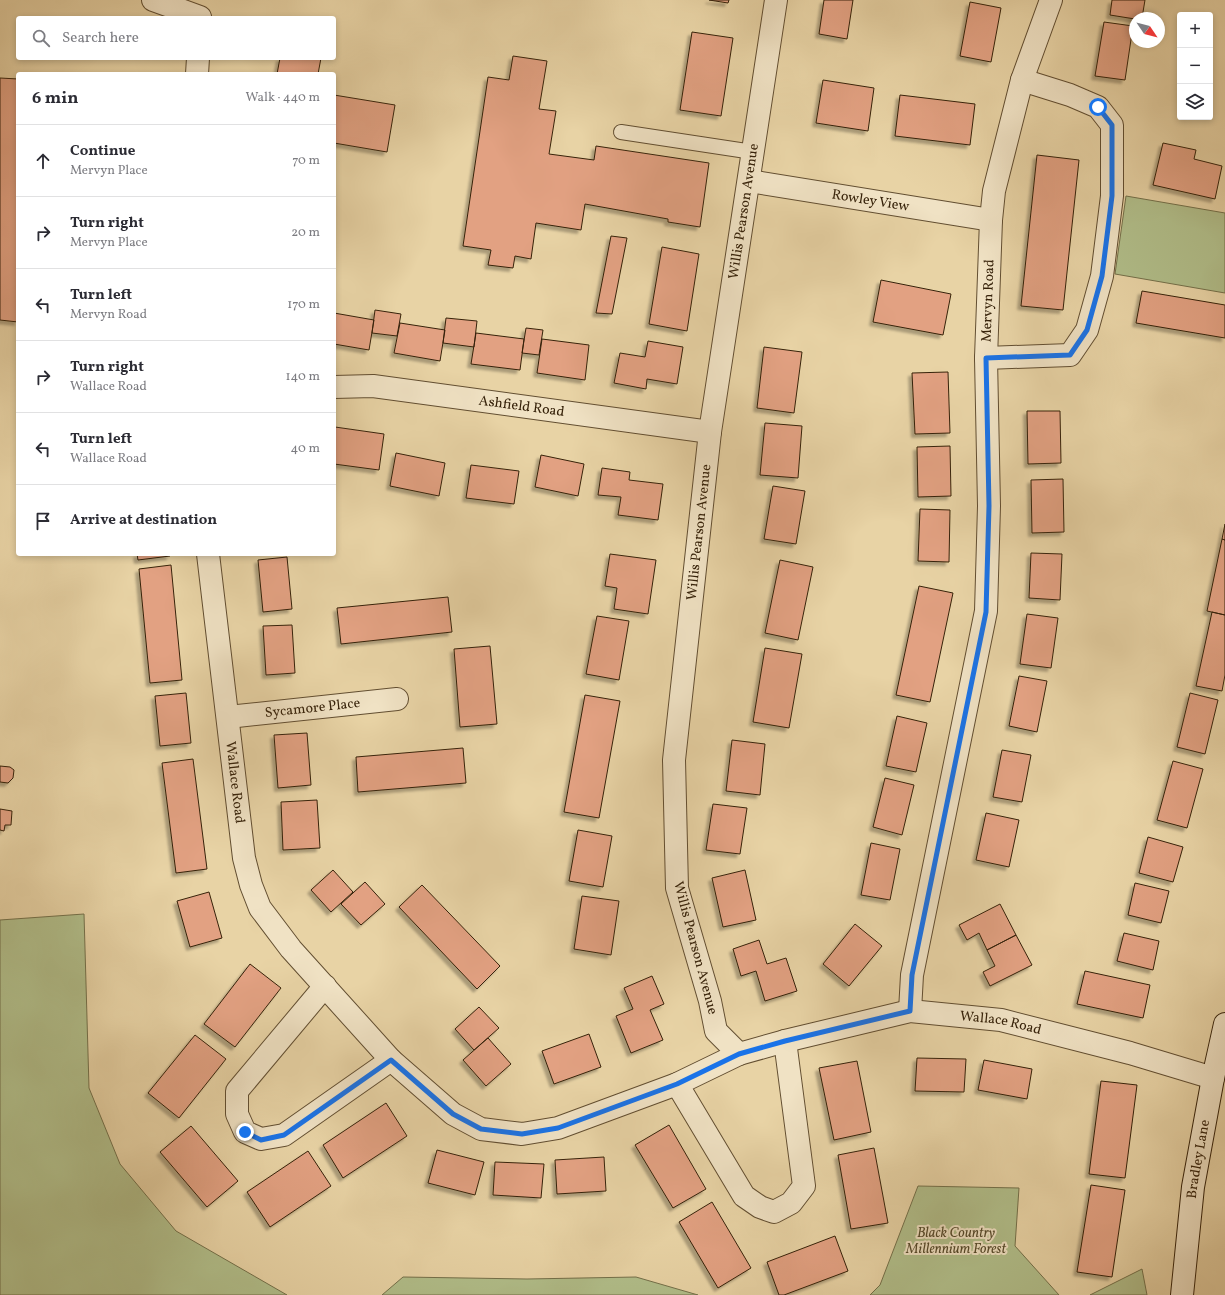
<!DOCTYPE html>
<meta charset="utf-8">
<style>
body{margin:0;font-family:Vollkorn,serif;background:#f7f7f7;color:#2b2b33}
.controls{position:absolute;right:12px;top:12px;display:grid;overflow:hidden;border-radius:4px;box-shadow:0 2px 6px #0003}
.controls button{width:36px;height:36px;display:grid;place-items:center;padding:0;border:0;border-bottom:1px solid #e1e1e2;background:#fff;color:#2b2b33;font:20px sans-serif}
.compass{position:absolute;left:1129px;top:12px;width:36px;height:36px;border-radius:50%;background:#fff;box-shadow:0 2px 6px #0003;rotate:125deg}
.stop{position:absolute;width:12px;height:12px;margin:-9px;border:3px solid #1a73e8;border-radius:50%;background:#fff}
.stop.end{background:#1a73e8;border-color:#fff;box-shadow:0 1px 4px #0008}
.list{margin:0;padding:0;list-style:none}
h2{display:flex;justify-content:space-between;align-items:center;height:52px;margin:0;padding:0 16px;font-size:17px}
h2 small{font-size:13px;font-weight:400;color:#7c7c81}
.list li{display:grid;grid-template-columns:26px 1fr auto;gap:12px;align-items:center;box-sizing:border-box;height:72px;padding:0 16px;border-top:1px solid #e1e1e2}
.list b{display:block;font-size:15px;white-space:nowrap}
.list p{margin:0;font-size:13px;white-space:nowrap;color:#7c7c81}
.list em{font-size:13px;font-style:normal;color:#7c7c81}
.icon{flex:none;width:22px;height:22px;fill:none;stroke:currentColor;stroke-width:2;stroke-linecap:round;stroke-linejoin:round}
.map{position:relative;flex:none;width:1225px;height:1295px;overflow:hidden}
.search{position:absolute;background:#fff;box-shadow:0 2px 6px #0003;left:16px;top:16px;width:320px;height:44px;display:flex;align-items:center;gap:10px;box-sizing:border-box;padding:0 14px;border-radius:4px;color:#7c7c81;font-size:15px}
.panel{position:absolute;background:#fff;box-shadow:0 2px 6px #0003;left:16px;top:72px;width:320px;height:484px;border-radius:4px}
.map>svg:first-child{display:block}
.green{fill:#b1be8a;stroke:#74704a}
.building{fill:#e2a182;stroke:#36220a;filter:url(#shadow)}
.lines{fill:none;stroke-linecap:round;stroke-linejoin:round}
.lane-casing{stroke:#624e31;stroke-width:16}
.street-casing{stroke:#624e31;stroke-width:24}
.secondary-casing{stroke:#36220a;stroke-width:24}
.lane{stroke:#f0e2c4;stroke-width:14}
.street{stroke:#f0e2c4;stroke-width:22}
.secondary{stroke:#f0e2c4;stroke-width:22}
.route{stroke:#1a73e8;stroke-width:5}
.labels{text-anchor:middle;dominant-baseline:central;stroke-width:4;stroke-linejoin:round;paint-order:stroke}
.street-label{font-size:14px;fill:#36220a;stroke:#f0e2c4}
.park-label{font-size:14px;font-style:italic;fill:#55492a;stroke:#f0e2c4}
</style>
<div class="map">
<svg width="1225" height="1295" viewBox="0 0 1225 1295">
<defs>
<filter id="shadow"><feDropShadow dx="-3.5" dy="3.5" stdDeviation="1" flood-color="#0004"/></filter>
</defs>
<rect width="100%" height="100%" fill="#e8d3a5"/>
<filter id="stains"><feTurbulence type="fractalNoise" baseFrequency=".005" numOctaves="4"/><feColorMatrix values="0 0 0 0 .2 0 0 0 0 .09 0 0 0 0 .02 0 0 0 .5 -.17"/></filter>
<radialGradient id="worn" r=".72"><stop offset=".6" stop-color="#630" stop-opacity="0"/><stop offset="1" stop-color="#630" stop-opacity=".3"/></radialGradient>
<path class="green" d="M 1126,196 L 1225,213 L 1225,293 L 1115,274 Z
M 84,914 L 89,1088 L 120,1164 L 176,1231 L 287,1295 L 0,1295 L 0,920 Z
M 918,1186 L 1019,1188 L 1015,1246 L 1059,1295 L 870,1295 L 880,1285 Z
M 1142,1269 L 1147,1295 L 1090,1295 Z
M 403,1277 L 527,1279 L 636,1277 L 698,1295 L 382,1295 Z"/>
<path class="building" d="M 709,0 L 729,0 L 728,3 Z
M 824,0 L 853,0 L 847,39 L 819,34 Z
M 1112,0 L 1145,0 L 1142,18 L 1135,19 L 1110,15 Z
M 970,2 L 1001,8 L 991,62 L 960,56 Z
M 1104,22 L 1133,26 L 1125,80 L 1095,76 Z
M 692,32 L 733,38 L 721,116 L 680,110 Z
M 513,56 L 547,61 L 539,109 L 556,111 L 549,154 L 594,160 L 596,146 L 709,163 L 700,227 L 668,222 L 668,219 L 585,204 L 581,230 L 536,223 L 531,259 L 515,256 L 513,268 L 488,265 L 491,250 L 463,246 L 488,77 L 509,80 Z
M 280,58 L 321,58 L 318,74 L 277,74 Z
M 0,78 L 18,79 L 18,322 L 0,320 Z
M 823,80 L 874,88 L 868,131 L 816,123 Z
M 334,95 L 395,105 L 387,152 L 334,143 Z
M 900,95 L 975,104 L 970,145 L 895,136 Z
M 1163,143 L 1196,150 L 1194,159 L 1222,166 L 1215,199 L 1153,185 Z
M 1037,155 L 1079,160 L 1063,310 L 1021,306 Z
M 611,236 L 627,238 L 612,314 L 596,313 Z
M 662,247 L 699,254 L 687,331 L 649,324 Z
M 881,280 L 951,294 L 943,335 L 873,322 Z
M 1142,291 L 1225,305 L 1225,338 L 1136,323 Z
M 375,310 L 401,314 L 397,336 L 372,333 Z
M 334,313 L 374,320 L 369,350 L 334,344 Z
M 446,318 L 477,321 L 474,347 L 443,343 Z
M 400,323 L 445,330 L 440,361 L 394,353 Z
M 526,328 L 543,330 L 539,355 L 522,353 Z
M 476,333 L 524,339 L 520,370 L 471,364 Z
M 542,339 L 589,345 L 585,380 L 537,373 Z
M 648,341 L 683,347 L 677,384 L 647,379 L 646,389 L 614,383 L 620,353 L 645,357 Z
M 764,347 L 802,352 L 794,413 L 757,408 Z
M 948,372 L 950,433 L 915,434 L 912,373 Z
M 1027,411 L 1060,411 L 1061,463 L 1028,464 Z
M 765,423 L 802,426 L 798,478 L 760,475 Z
M 335,427 L 384,434 L 379,470 L 334,464 Z
M 950,446 L 951,496 L 918,497 L 917,447 Z
M 396,453 L 445,463 L 439,496 L 390,486 Z
M 541,455 L 584,464 L 578,496 L 535,487 Z
M 471,465 L 519,471 L 514,504 L 466,498 Z
M 602,468 L 630,472 L 629,480 L 663,484 L 658,520 L 618,515 L 621,497 L 598,495 Z
M 1063,479 L 1064,532 L 1032,533 L 1031,480 Z
M 773,486 L 805,491 L 796,544 L 764,539 Z
M 920,509 L 950,510 L 949,562 L 918,561 Z
M 1225,524 L 1225,540 L 1222,539 Z
M 1222,539 L 1225,540 L 1225,615 L 1207,611 Z
M 1031,553 L 1062,554 L 1060,600 L 1029,598 Z
M 137,554 L 170,554 L 170,556 L 138,560 Z
M 610,554 L 656,560 L 648,614 L 614,609 L 617,588 L 605,586 Z
M 287,557 L 292,609 L 263,612 L 258,560 Z
M 780,560 L 813,567 L 798,640 L 765,633 Z
M 171,565 L 182,680 L 150,683 L 139,569 Z
M 919,586 L 953,593 L 930,702 L 896,695 Z
M 448,597 L 452,632 L 341,644 L 337,608 Z
M 1212,612 L 1225,615 L 1225,675 L 1222,691 L 1196,686 Z
M 1027,614 L 1058,618 L 1051,668 L 1020,664 Z
M 597,616 L 629,621 L 619,680 L 586,674 Z
M 292,625 L 295,673 L 266,675 L 263,626 Z
M 490,646 L 497,724 L 460,727 L 454,649 Z
M 765,648 L 802,654 L 789,728 L 753,722 Z
M 1019,676 L 1047,681 L 1037,732 L 1009,726 Z
M 186,693 L 191,743 L 160,746 L 155,696 Z
M 1190,693 L 1218,700 L 1205,754 L 1177,747 Z
M 585,695 L 620,701 L 599,818 L 564,812 Z
M 897,716 L 927,723 L 916,772 L 886,766 Z
M 307,733 L 311,785 L 278,788 L 274,735 Z
M 732,740 L 765,744 L 760,795 L 726,791 Z
M 463,748 L 466,783 L 358,792 L 356,757 Z
M 1002,750 L 1031,755 L 1022,802 L 993,797 Z
M 193,759 L 207,869 L 176,873 L 162,763 Z
M 1173,761 L 1203,769 L 1187,828 L 1157,820 Z
M 0,766 L 10,767 L 14,770 L 13,778 L 8,783 L 0,782 Z
M 885,778 L 914,785 L 902,835 L 873,827 Z
M 317,800 L 320,848 L 283,850 L 281,802 Z
M 713,804 L 747,808 L 740,854 L 706,850 Z
M 0,809 L 12,811 L 11,825 L 5,825 L 4,831 L 0,830 Z
M 986,813 L 1019,820 L 1009,867 L 976,860 Z
M 578,830 L 612,836 L 603,887 L 569,881 Z
M 1148,837 L 1183,847 L 1173,882 L 1139,873 Z
M 871,843 L 900,849 L 890,900 L 861,895 Z
M 333,870 L 353,892 L 331,912 L 311,890 Z
M 745,870 L 756,920 L 723,927 L 712,878 Z
M 365,882 L 385,904 L 361,925 L 341,904 Z
M 1135,883 L 1169,891 L 1161,923 L 1128,915 Z
M 422,885 L 500,966 L 477,989 L 399,907 Z
M 209,892 L 222,938 L 190,947 L 177,901 Z
M 582,896 L 619,901 L 611,955 L 574,949 Z
M 1000,904 L 1016,935 L 987,950 L 979,933 L 967,940 L 959,925 Z
M 855,924 L 882,946 L 849,986 L 823,964 Z
M 1124,933 L 1159,941 L 1153,970 L 1117,961 Z
M 1016,935 L 1032,965 L 990,986 L 983,972 L 995,966 L 987,950 Z
M 759,940 L 767,964 L 786,958 L 797,991 L 765,1001 L 756,971 L 741,976 L 733,949 Z
M 250,964 L 281,988 L 235,1047 L 204,1024 Z
M 1085,971 L 1150,985 L 1143,1018 L 1077,1004 Z
M 652,976 L 664,1004 L 650,1010 L 663,1040 L 631,1053 L 616,1016 L 633,1009 L 624,988 Z
M 479,1007 L 499,1028 L 474,1050 L 455,1029 Z
M 589,1034 L 601,1067 L 554,1084 L 542,1051 Z
M 195,1035 L 226,1059 L 179,1118 L 148,1093 Z
M 488,1038 L 511,1064 L 486,1086 L 463,1060 Z
M 917,1058 L 966,1059 L 964,1092 L 915,1091 Z
M 984,1060 L 1032,1069 L 1027,1099 L 978,1090 Z
M 857,1061 L 871,1132 L 834,1140 L 819,1068 Z
M 1101,1081 L 1137,1085 L 1125,1178 L 1089,1174 Z
M 386,1103 L 407,1136 L 343,1178 L 323,1145 Z
M 669,1125 L 706,1189 L 673,1208 L 635,1145 Z
M 191,1126 L 238,1181 L 207,1207 L 160,1152 Z
M 874,1148 L 888,1223 L 851,1229 L 838,1155 Z
M 437,1150 L 484,1162 L 475,1195 L 428,1183 Z
M 308,1151 L 331,1186 L 270,1227 L 247,1192 Z
M 604,1157 L 606,1191 L 557,1194 L 555,1160 Z
M 495,1162 L 544,1164 L 541,1198 L 493,1195 Z
M 1091,1185 L 1125,1190 L 1112,1277 L 1077,1272 Z
M 712,1202 L 751,1268 L 718,1288 L 679,1222 Z
M 835,1236 L 848,1271 L 784,1295 L 779,1295 L 767,1262 Z"/>
<g class="lines">
<defs>
<path id="lane" d="M 621,132 L 753,152"/>
<g id="street">
<path d="M 153,0 L 200,17"/>
<path d="M 197,74 L 198,58"/>
<path id="s1" d="M 749,181 L 991,220"/>
<path d="M 986,358 L 1070,355 L 1087,330 L 1102,276 L 1112,196 L 1112,125 L 1098,107 L 1070,95 L 1022,80"/>
<path id="s2" d="M 334,387 L 373,386 L 710,432"/>
<path id="s3" d="M 208,554 L 244,858 L 251,885 L 260,908 L 291,949 L 391,1060 L 453,1114 L 481,1129 L 522,1134 L 558,1128 L 677,1084 L 739,1054 L 785,1041 L 910,1011 L 1001,1020 L 1130,1053 L 1213,1078"/>
<path id="s4" d="M 228,717 L 397,699"/>
<path d="M 325,986 L 237,1091 L 237,1114 L 245,1132 L 261,1139 L 284,1135 L 391,1060"/>
<path id="s5" d="M 910,1011 L 912,975 L 986,611 L 989,506 L 986,358 L 991,220 L 994,191 L 1022,80 L 1051,0"/>
<path id="s6" d="M 739,1054 L 716,1031 L 710,1001 L 677,888 L 674,760 L 710,432 L 776,0"/>
<path d="M 677,1084 L 744,1196 L 760,1207 L 774,1212 L 791,1203 L 804,1186 L 785,1041"/>
</g>
<g id="secondary">
<path id="s7" d="M 1182,1295 L 1193,1187 L 1213,1078 L 1225,1024"/>
</g>
</defs>
<use href="#lane" class="lane-casing"/>
<use href="#street" class="street-casing"/>
<use href="#secondary" class="secondary-casing"/>
<use href="#lane" class="lane"/>
<use href="#street" class="street"/>
<use href="#secondary" class="secondary"/>
</g>
<g class="lines">
<path class="route" d="M 245,1132 L 261,1140 L 284,1135 L 391,1060 L 453,1114 L 481,1129 L 522,1134 L 558,1128 L 677,1084 L 739,1054 L 785,1041 L 910,1011 L 912,975 L 986,612 L 989,506 L 986,358 L 1070,355 L 1087,330 L 1102,276 L 1112,196 L 1112,125 L 1098,107"/>
</g>
<g class="labels">
<g class="street-label">
<text stroke="none"><textPath href="#s1" startOffset="123">Rowley View</textPath></text>
<text stroke="none"><textPath href="#s6" startOffset="862">Willis Pearson Avenue</textPath></text>
<text stroke="none"><textPath href="#s5" startOffset="718">Mervyn Road</textPath></text>
<text stroke="none"><textPath href="#s2" startOffset="189">Ashfield Road</textPath></text>
<text stroke="none"><textPath href="#s6" startOffset="538">Willis Pearson Avenue</textPath></text>
<text stroke="none"><textPath href="#s4" startOffset="85">Sycamore Place</textPath></text>
<text stroke="none"><textPath href="#s3" startOffset="230">Wallace Road</textPath></text>
<text transform="translate(695 948) rotate(75)">Willis Pearson Avenue</text>
<text stroke="none"><textPath href="#s3" startOffset="1215">Wallace Road</textPath></text>
<text stroke="none"><textPath href="#s7" startOffset="137">Bradley Lane</textPath></text>
</g>
<g class="park-label">
<text x="956" y="1233">Black Country<tspan x="956" dy="16">Millennium Forest</tspan></text>
</g>
</g>
<rect width="100%" height="100%" filter="url(#stains)"/>
<rect width="100%" height="100%" fill="url(#worn)"/>
</svg>
<div class="controls">
<button>+</button>
<button>−</button>
<button><svg class="icon" aria-label="layers" viewBox="0 0 24 24"><path d="M12 4l9 5-9 5-9-5zM3 14l9 5 9-5"/></svg></button>
</div>
<svg class="compass" viewBox="-18 -18 36 36"><path d="M0-13l5 13h-10z" fill="#e53935"/><path d="M0 13l5-13h-10z" fill="#7c7c81"/></svg>
<div class="stop" style="left:1098px;top:107px"></div>
<div class="stop end" style="left:245px;top:1132px"></div>
<div class="search"><svg class="icon" aria-label="search" viewBox="0 0 24 24"><circle cx="10" cy="10" r="6"/><path d="M15 15l6 6"/></svg>Search here</div>
<section class="panel">
<h2>6 min<small>Walk · 440 m</small></h2>
<ul class="list">
<li><svg class="icon" aria-label="ahead" viewBox="0 0 24 24"><path d="M12 20V5M6 11l6-6 6 6"/></svg><div><b>Continue</b><p>Mervyn Place</p></div><em>70 m</em></li>
<li><svg class="icon" aria-label="right" viewBox="0 0 24 24"><path d="M7 20v-9h11M14 6l5 5-5 5"/></svg><div><b>Turn right</b><p>Mervyn Place</p></div><em>20 m</em></li>
<li><svg class="icon" aria-label="left" viewBox="0 0 24 24"><path d="M17 20v-9H6M10 6l-5 5 5 5"/></svg><div><b>Turn left</b><p>Mervyn Road</p></div><em>170 m</em></li>
<li><svg class="icon" aria-label="right" viewBox="0 0 24 24"><path d="M7 20v-9h11M14 6l5 5-5 5"/></svg><div><b>Turn right</b><p>Wallace Road</p></div><em>140 m</em></li>
<li><svg class="icon" aria-label="left" viewBox="0 0 24 24"><path d="M17 20v-9H6M10 6l-5 5 5 5"/></svg><div><b>Turn left</b><p>Wallace Road</p></div><em>40 m</em></li>
<li><svg class="icon" aria-label="arrive" viewBox="0 0 24 24"><path d="M6 21V4h12l-3 4 3 4H6"/></svg><div><b>Arrive at destination</b></div></li>
</ul>
</section>
</div>
